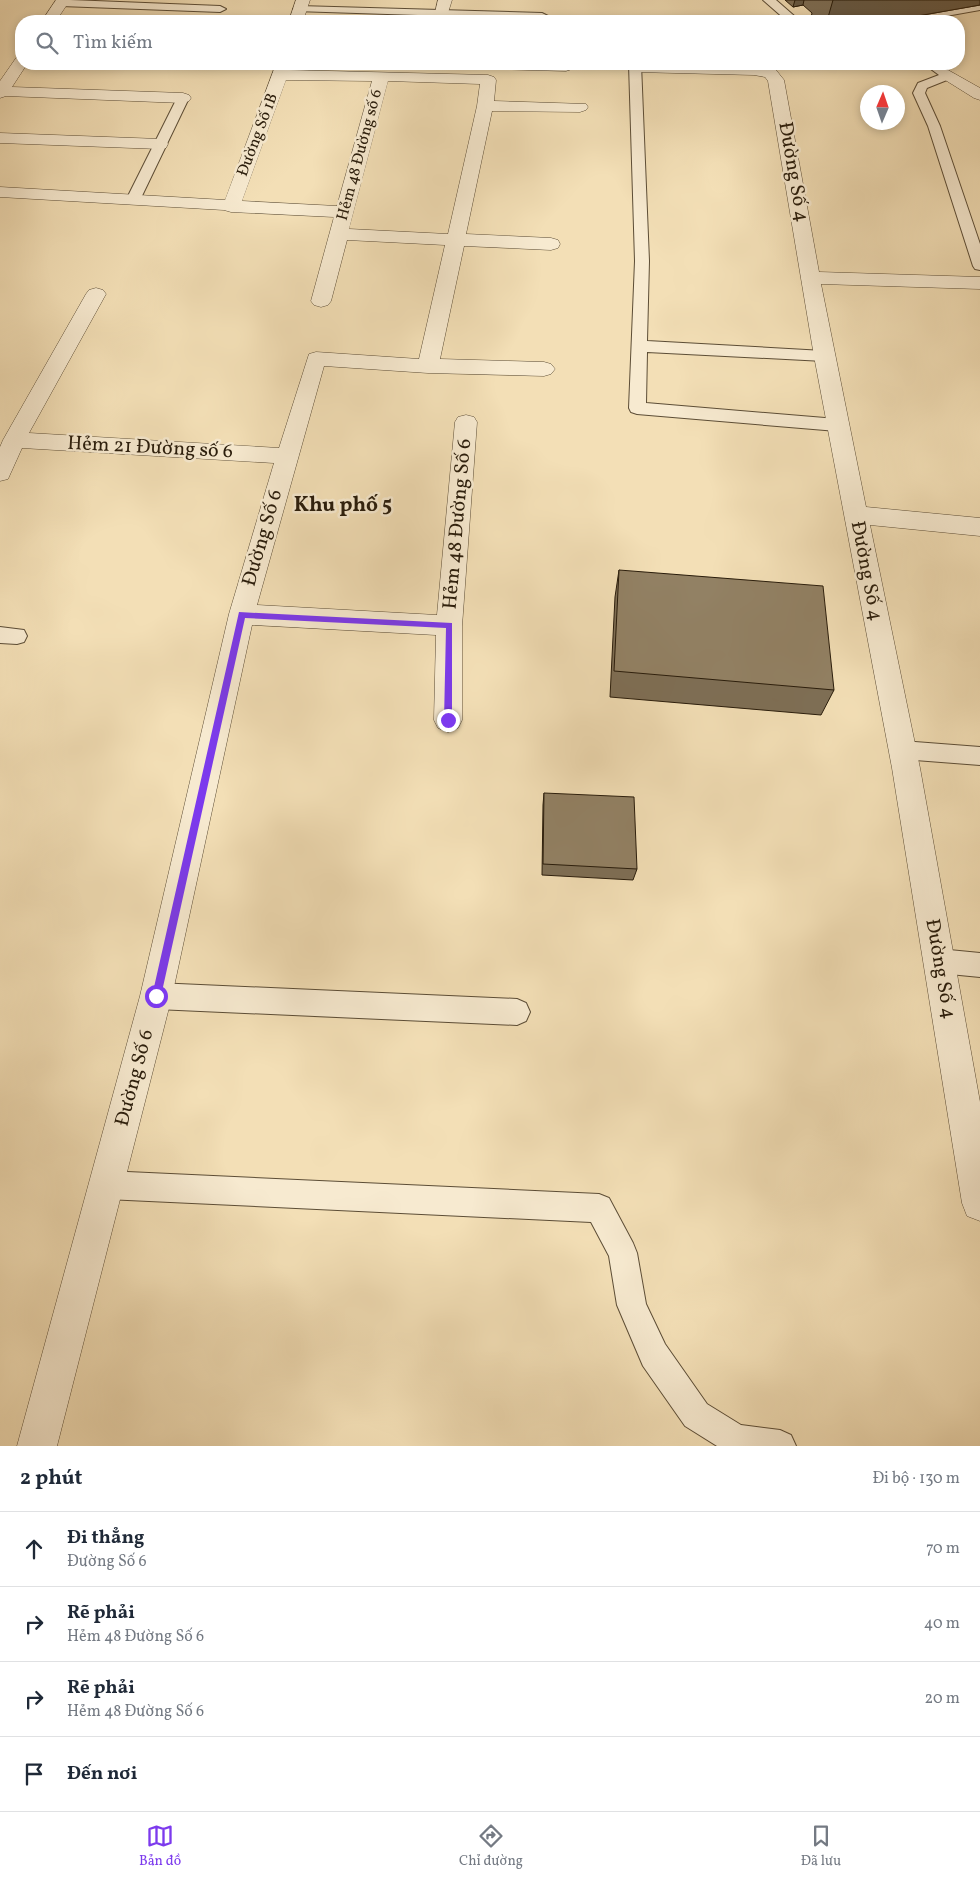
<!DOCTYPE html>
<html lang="vi">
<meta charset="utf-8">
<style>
body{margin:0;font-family:Vollkorn,serif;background:#f6f6f7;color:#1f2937}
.compass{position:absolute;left:860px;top:85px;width:45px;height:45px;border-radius:50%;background:#fff;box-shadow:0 2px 8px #0003;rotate:2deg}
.stop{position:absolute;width:15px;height:15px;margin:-11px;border:4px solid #7c3aed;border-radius:50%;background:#fff}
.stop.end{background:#7c3aed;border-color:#fff;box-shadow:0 1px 5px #0008}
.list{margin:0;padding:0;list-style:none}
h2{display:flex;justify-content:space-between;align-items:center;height:65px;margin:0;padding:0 20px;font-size:21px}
h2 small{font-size:16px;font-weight:400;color:#747a83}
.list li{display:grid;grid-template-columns:32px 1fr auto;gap:15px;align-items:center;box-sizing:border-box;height:75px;padding:0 20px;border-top:1px solid #e0e1e3}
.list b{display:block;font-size:19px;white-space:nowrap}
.list p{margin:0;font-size:16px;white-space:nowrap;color:#747a83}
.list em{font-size:16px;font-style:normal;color:#747a83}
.icon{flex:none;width:28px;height:28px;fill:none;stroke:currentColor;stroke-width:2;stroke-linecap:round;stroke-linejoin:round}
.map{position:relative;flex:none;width:980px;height:1446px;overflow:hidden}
.search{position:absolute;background:#fff;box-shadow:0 2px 8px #0003;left:15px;right:15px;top:15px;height:55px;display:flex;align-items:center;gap:12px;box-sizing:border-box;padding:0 18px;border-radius:20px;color:#747a83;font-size:19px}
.sheet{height:365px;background:#fff}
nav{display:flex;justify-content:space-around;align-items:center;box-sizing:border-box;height:70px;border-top:1px solid #e0e1e3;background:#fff;font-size:14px;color:#747a83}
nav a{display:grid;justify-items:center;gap:2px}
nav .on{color:#7c3aed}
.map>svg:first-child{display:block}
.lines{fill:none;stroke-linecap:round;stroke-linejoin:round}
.lane-casing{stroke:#5c4d36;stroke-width:2}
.street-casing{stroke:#5c4d36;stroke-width:1}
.lane{fill:#f7ead0;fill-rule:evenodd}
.street{fill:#f7ead0;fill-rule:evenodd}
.wall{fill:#7e6f56;stroke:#291c0b}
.shaded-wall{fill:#665a46;stroke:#291c0b}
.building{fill:#928164;stroke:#291c0b}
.route{fill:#7c3aed}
.labels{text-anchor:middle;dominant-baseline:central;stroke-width:5;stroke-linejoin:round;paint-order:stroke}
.far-street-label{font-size:16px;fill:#291c0b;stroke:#f7ead0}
.street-label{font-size:20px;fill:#291c0b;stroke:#f7ead0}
.neighbourhood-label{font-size:21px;font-weight:bold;fill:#291c0b;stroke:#f7ead0}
</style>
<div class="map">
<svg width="980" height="1446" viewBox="0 0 980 1446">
<rect width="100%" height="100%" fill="#f3dfb6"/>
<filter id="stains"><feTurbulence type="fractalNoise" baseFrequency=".004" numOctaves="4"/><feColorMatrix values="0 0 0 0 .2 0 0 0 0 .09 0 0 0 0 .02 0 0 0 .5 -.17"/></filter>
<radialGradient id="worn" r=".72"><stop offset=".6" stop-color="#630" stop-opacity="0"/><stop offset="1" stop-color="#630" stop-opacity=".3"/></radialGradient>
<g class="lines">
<defs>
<path id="lane" d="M 70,0 L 220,6 L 226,9 L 220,12 L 61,6 L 55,3 L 60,0 Z
M 763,0 L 776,0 L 800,21 L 787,21 Z
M 980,4 L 980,10 L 918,21 L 894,21 L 900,18 Z
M 299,6 L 542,13 L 548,16 L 542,19 L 295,11 L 293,9 Z
M 629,64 L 641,64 L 649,261 L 647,341 L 824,351 L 830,352 L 832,356 L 830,360 L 824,361 L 647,352 L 646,403 L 837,419 L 843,421 L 846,425 L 843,429 L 837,431 L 637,414 L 631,412 L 629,408 L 635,261 Z
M 924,64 L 938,64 L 954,75 L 952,78 L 927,88 L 925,93 L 940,126 L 980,244 L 980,270 L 975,269 L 973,266 L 928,126 L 913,93 L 918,83 L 939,75 Z
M 183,94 L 189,98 L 140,200 L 138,203 L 128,203 L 126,200 L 177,98 Z
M 0,627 L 24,630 L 27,636 L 24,642 L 17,644 L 0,643 Z
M 902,741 L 980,747 L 980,765 L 902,759 L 894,757 L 891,750 L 894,743 Z
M 939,949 L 980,953 L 980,977 L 939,973 L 930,970 L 927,961 L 930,952 Z
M 156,983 L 517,999 L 526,1003 L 530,1012 L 526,1021 L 517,1025 L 156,1009 L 147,1005 L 143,996 L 147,987 Z
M 106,1171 L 599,1194 L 609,1198 L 633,1243 L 637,1253 L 646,1304 L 665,1344 L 707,1404 L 741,1425 L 780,1430 L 791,1435 L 796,1446 L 717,1446 L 685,1426 L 643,1366 L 617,1305 L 609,1256 L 591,1222 L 106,1199 L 96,1195 L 92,1185 L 96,1175 Z"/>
<path id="street" d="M 56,0 L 70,0 L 56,21 L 42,21 Z
M 296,0 L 310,0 L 303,21 L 289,21 Z
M 438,0 L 452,0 L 447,16 L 437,16 L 435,13 Z
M 21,56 L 21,64 L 27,64 L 12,87 L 183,93 L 189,95 L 191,98 L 189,101 L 183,103 L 6,96 L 0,98 L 0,81 L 16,58 Z
M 276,64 L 292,64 L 289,70 L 488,75 L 494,77 L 496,80 L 494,101 L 586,104 L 588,107 L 586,110 L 580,112 L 492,111 L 466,234 L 551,238 L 558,240 L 560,244 L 558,248 L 551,250 L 464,246 L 440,359 L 544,362 L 551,364 L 555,369 L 551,374 L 544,376 L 428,373 L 324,366 L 257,605 L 437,615 L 455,422 L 458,417 L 466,415 L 474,417 L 477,422 L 462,626 L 462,720 L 458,728 L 448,732 L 438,728 L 434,720 L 436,635 L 252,625 L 172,996 L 57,1446 L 17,1446 L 140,996 L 229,614 L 274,463 L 22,448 L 8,479 L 0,481 L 0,447 L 3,440 L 86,294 L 89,290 L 96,288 L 103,290 L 106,294 L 29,433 L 279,448 L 309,354 L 316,352 L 419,359 L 445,245 L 347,240 L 331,301 L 328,305 L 321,307 L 314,305 L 311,301 L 334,217 L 231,212 L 224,210 L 0,197 L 0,187 L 225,200 ZM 286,80 L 372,81 L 337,206 L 242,201 ZM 388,81 L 480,84 L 477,106 L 448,234 L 349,229 Z
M 486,64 L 572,64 L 574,66 L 572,69 L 566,71 L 494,69 L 489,67 Z
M 630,64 L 754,65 L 776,70 L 784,80 L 819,272 L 980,277 L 980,289 L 821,284 L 866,507 L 980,518 L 980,536 L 870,525 L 920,768 L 980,1102 L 980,1221 L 967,1216 L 962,1203 L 892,768 L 814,356 L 768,81 L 765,77 L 754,75 L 636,72 L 630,70 L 628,67 Z
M 948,70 L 980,88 L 980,100 L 974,98 L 942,78 L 940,75 L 942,72 Z
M 0,133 L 160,139 L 166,140 L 168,144 L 166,148 L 160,149 L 0,143 Z"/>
</defs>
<use href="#lane" class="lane-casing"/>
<use href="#street" class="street-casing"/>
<use href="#lane" class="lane"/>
<use href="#street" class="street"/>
</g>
<path class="wall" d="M 785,0 L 980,0 L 980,5 L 889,21 L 810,21 L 812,13 L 803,5 L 793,7 Z
M 619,570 L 834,690 L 821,715 L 610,697 L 615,597 Z
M 544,793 L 637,869 L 633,880 L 542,875 L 543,805 Z"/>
<path class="shaded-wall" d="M 795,0 L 804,0 L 803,5 L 793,7 Z
M 833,0 L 980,0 L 980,5 L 889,21 L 827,21 Z"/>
<path class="building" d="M 619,570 L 823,586 L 834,690 L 614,671 Z
M 544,793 L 634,797 L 637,869 L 543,864 Z"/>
<path class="route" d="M 239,612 L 452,623 L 452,720 L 448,724 L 444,720 L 446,628 L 245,618 L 161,996 L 156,1001 L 152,996 Z"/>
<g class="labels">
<g class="far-street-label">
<text transform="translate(258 135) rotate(-69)">Đường Số 1B</text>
<text transform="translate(360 155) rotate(-75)">Hẻm 48 Đường số 6</text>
</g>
<g class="street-label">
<text transform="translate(793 172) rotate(80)">Đường Số 4</text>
<text transform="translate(150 448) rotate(3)">Hẻm 21 Đường số 6</text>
<text transform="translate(458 524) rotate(-85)">Hẻm 48 Đường Số 6</text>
<text transform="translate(263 538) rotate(-74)">Đường Số 6</text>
<text transform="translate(866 571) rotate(79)">Đường Số 4</text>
<text transform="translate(940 969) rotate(80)">Đường Số 4</text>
<text transform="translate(135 1078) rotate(-75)">Đường Số 6</text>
</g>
<g class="neighbourhood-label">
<text x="343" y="505">Khu phố 5</text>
</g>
</g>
<rect width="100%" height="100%" filter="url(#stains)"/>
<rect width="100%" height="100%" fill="url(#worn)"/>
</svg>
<svg class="compass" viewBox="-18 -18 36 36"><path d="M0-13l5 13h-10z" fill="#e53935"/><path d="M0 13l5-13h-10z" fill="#747a83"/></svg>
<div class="stop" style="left:156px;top:996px"></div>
<div class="stop end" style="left:448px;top:720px"></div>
<div class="search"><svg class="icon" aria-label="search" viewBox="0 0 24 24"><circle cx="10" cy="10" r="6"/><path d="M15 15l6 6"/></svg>Tìm kiếm</div>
</div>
<section class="sheet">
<h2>2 phút<small>Đi bộ · 130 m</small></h2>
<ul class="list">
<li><svg class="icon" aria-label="ahead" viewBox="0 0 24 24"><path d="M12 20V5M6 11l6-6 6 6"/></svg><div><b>Đi thẳng</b><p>Đường Số 6</p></div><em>70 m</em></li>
<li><svg class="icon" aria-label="right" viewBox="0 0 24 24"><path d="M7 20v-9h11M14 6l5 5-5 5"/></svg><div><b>Rẽ phải</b><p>Hẻm 48 Đường Số 6</p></div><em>40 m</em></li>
<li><svg class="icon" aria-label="right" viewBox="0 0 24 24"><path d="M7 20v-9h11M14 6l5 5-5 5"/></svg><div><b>Rẽ phải</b><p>Hẻm 48 Đường Số 6</p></div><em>20 m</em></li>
<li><svg class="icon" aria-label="arrive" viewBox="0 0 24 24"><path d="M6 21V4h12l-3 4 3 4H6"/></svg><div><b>Đến nơi</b></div></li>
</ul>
</section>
<nav>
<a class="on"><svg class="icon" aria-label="map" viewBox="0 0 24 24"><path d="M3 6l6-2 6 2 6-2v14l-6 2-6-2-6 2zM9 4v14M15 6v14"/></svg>Bản đồ</a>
<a><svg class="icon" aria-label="directions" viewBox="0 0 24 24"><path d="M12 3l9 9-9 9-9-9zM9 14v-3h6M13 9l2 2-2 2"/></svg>Chỉ đường</a>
<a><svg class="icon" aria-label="saved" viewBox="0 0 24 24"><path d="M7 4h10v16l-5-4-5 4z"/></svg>Đã lưu</a>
</nav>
